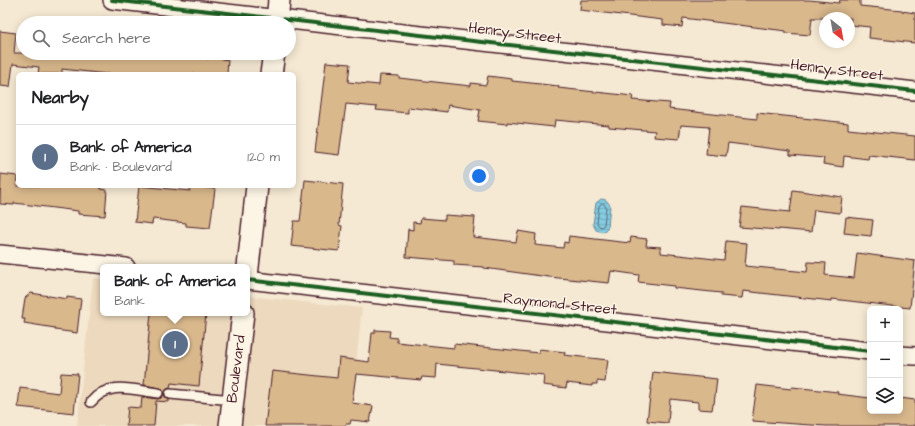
<!DOCTYPE html>
<meta charset="utf-8">
<style>
body{margin:0;font-family:"Architects Daughter",sans-serif;background:#f6f6f6;color:#202124}
.controls{position:absolute;right:12px;bottom:12px;display:grid;overflow:hidden;border-radius:6px;box-shadow:0 2px 10px #0003}
.controls button{width:36px;height:36px;display:grid;place-items:center;padding:0;border:0;border-bottom:1px solid #e0e0e0;background:#fff;color:#202124;font:20px sans-serif}
.compass{position:absolute;left:819px;top:12px;width:36px;height:36px;border-radius:50%;background:#fff;box-shadow:0 2px 10px #0003;rotate:149deg}
.you{position:absolute;left:479px;top:176px;width:14px;height:14px;margin:-10px;border:3px solid #fff;border-radius:50%;background:#1a73e8;box-shadow:0 0 0 6px #1a73e833}
.badge{display:grid;place-items:center;width:26px;height:26px;border-radius:50%;background:#7c3aed;color:#fff;font-size:13px;font-weight:700}
.pin{position:absolute;translate:-50% -50%;border:2px solid #fff;box-shadow:0 1px 4px #0006}
.popup{position:absolute;left:100px;top:264px;width:150px;height:52px;box-sizing:border-box;display:grid;place-content:center;border-radius:6px;background:#fff;filter:drop-shadow(0 1px 3px #0005);font-size:13px;white-space:nowrap;color:#757577}
.popup b{font-size:15px;color:#202124}
.popup::after{content:'';position:absolute;left:50%;top:100%;margin-left:-8px;border:8px solid transparent;border-top-color:#fff}
.list{margin:0;padding:0;list-style:none}
h2{display:flex;justify-content:space-between;align-items:center;height:52px;margin:0;padding:0 16px;font-size:17px}
h2 small{font-size:13px;font-weight:400;color:#757577}
.list li{display:grid;grid-template-columns:26px 1fr auto;gap:12px;align-items:center;box-sizing:border-box;height:64px;padding:0 16px;border-top:1px solid #e0e0e0}
.list b{display:block;font-size:15px;white-space:nowrap}
.list p{margin:0;font-size:13px;white-space:nowrap;color:#757577}
.list em{font-size:13px;font-style:normal;color:#757577}
.icon{flex:none;width:22px;height:22px;fill:none;stroke:currentColor;stroke-width:2;stroke-linecap:round;stroke-linejoin:round}
.map{position:relative;flex:none;width:915px;height:426px;overflow:hidden}
.search{position:absolute;background:#fff;box-shadow:0 2px 10px #0003;left:16px;top:16px;width:280px;height:44px;display:flex;align-items:center;gap:10px;box-sizing:border-box;padding:0 14px;border-radius:22px;color:#757577;font-size:15px}
.panel{position:absolute;background:#fff;box-shadow:0 2px 10px #0003;left:16px;top:72px;width:280px;height:116px;border-radius:6px}
.map>svg:first-child{display:block}
.built{fill:#eddabe}
.water{fill:url(#water-rules);stroke:#6c8799}
.lines{fill:none;stroke-linecap:round;stroke-linejoin:round}
.shore{stroke:#606574;stroke-width:1}
.building{fill:#d9b88c;stroke:#4a1f2b}
.service-casing{stroke:#4a1f2b;stroke-width:12}
.minor-casing{stroke:#4a1f2b;stroke-width:20}
.tertiary-casing{stroke:#4a1f2b;stroke-width:24}
.service{stroke:#fcf5e5;stroke-width:9}
.minor{stroke:#fcf5e5;stroke-width:17}
.tertiary{stroke:#fcf5e5;stroke-width:21}
.cycleway-casing{stroke:#fcf5e5;stroke-width:6}
.cycleway{stroke:#1b5e20;stroke-width:4}
.labels{text-anchor:middle;dominant-baseline:central;stroke-width:3;stroke-linejoin:round;paint-order:stroke}
.street-label{font-size:15px;fill:#4a1f2b;stroke:#fcf5e5}
</style>
<div class="map">
<svg width="915" height="426" viewBox="0 0 915 426">
<defs>
<pattern id="water-rules" width="6" height="5" patternUnits="userSpaceOnUse"><rect width="6" height="5" fill="#82cde2"/><path d="M0 2.5h6" fill="none" stroke="#72b0c2"/></pattern>
</defs>
<rect width="100%" height="100%" fill="#f5e9d3"/>
<filter id="ink" filterUnits="userSpaceOnUse"><feTurbulence type="fractalNoise" baseFrequency=".025" numOctaves="2"/><feDisplacementMap in="SourceGraphic" scale="8" xChannelSelector="R" yChannelSelector="G"/><feConvolveMatrix kernelMatrix="1 2 1 2 8 2 1 2 1" color-interpolation-filters="sRGB"/></filter>
<g filter="url(#ink)">
<path class="built" d="M 93,278 L 103,279 L 103,313 L 247,313 L 247,296 L 362,308 L 350,424 L 346,424 L 345,426 L 77,426 Z"/>
<path class="water" d="M 601,199 L 606,200 L 610,205 L 608,227 L 603,232 L 596,230 L 593,224 L 596,203 Z"/>
<g class="lines">
<path class="shore" d="M 603,203 L 606,207 L 604,225 L 601,227 L 599,226 L 597,223 L 599,206 Z"/>
</g>
<path class="building" d="M 581,0 L 809,0 L 839,3 L 840,0 L 860,0 L 860,6 L 902,10 L 902,11 L 915,13 L 915,43 L 869,38 L 870,27 L 850,25 L 851,18 L 812,18 L 810,35 L 786,33 L 786,31 L 683,18 L 682,27 L 663,25 L 663,20 L 580,10 Z
M 0,31 L 16,33 L 14,53 L 154,53 L 209,59 L 209,57 L 228,60 L 227,74 L 107,74 L 62,69 L 62,74 L 38,74 L 39,67 L 13,64 L 10,87 L 0,86 Z
M 326,62 L 350,64 L 348,82 L 379,85 L 380,75 L 399,76 L 399,78 L 471,86 L 471,83 L 486,85 L 488,76 L 512,79 L 512,81 L 559,86 L 558,88 L 633,96 L 632,100 L 670,103 L 669,109 L 757,119 L 757,113 L 848,123 L 848,129 L 915,136 L 915,160 L 869,155 L 868,159 L 844,156 L 843,167 L 823,164 L 824,158 L 790,155 L 790,151 L 728,143 L 726,156 L 706,154 L 709,127 L 681,125 L 679,139 L 654,137 L 655,131 L 609,127 L 609,125 L 555,120 L 554,127 L 507,122 L 507,124 L 478,121 L 480,110 L 448,105 L 447,112 L 408,107 L 408,113 L 376,110 L 377,107 L 346,104 L 339,155 L 315,152 Z
M 1,174 L 17,176 L 16,186 L 101,186 L 100,189 L 107,190 L 105,216 L 78,214 L 78,211 L 14,203 L 14,205 L 0,204 Z
M 305,180 L 343,184 L 339,225 L 342,226 L 339,251 L 291,246 L 294,221 L 300,221 Z
M 139,186 L 190,191 L 190,186 L 215,189 L 210,228 L 186,226 L 186,223 L 153,219 L 152,224 L 135,222 Z
M 793,190 L 842,197 L 840,213 L 814,210 L 811,232 L 779,229 L 779,230 L 739,227 L 742,207 L 790,212 Z
M 445,215 L 475,217 L 473,237 L 516,242 L 518,231 L 536,234 L 535,245 L 563,248 L 564,242 L 568,243 L 569,236 L 630,243 L 631,237 L 647,239 L 646,246 L 661,247 L 661,253 L 724,260 L 726,241 L 747,243 L 745,266 L 807,272 L 808,262 L 826,263 L 825,275 L 854,278 L 857,253 L 915,261 L 910,308 L 832,299 L 832,301 L 743,291 L 742,298 L 721,296 L 721,293 L 674,288 L 674,286 L 638,282 L 639,275 L 611,271 L 609,283 L 549,277 L 484,268 L 484,267 L 454,265 L 454,261 L 406,257 L 408,229 L 413,230 L 413,222 L 420,223 L 421,218 L 445,220 Z
M 846,217 L 873,220 L 871,236 L 844,233 Z
M 31,293 L 67,299 L 67,297 L 81,299 L 77,333 L 55,330 L 55,328 L 24,323 L 25,319 L 22,319 L 25,298 Z
M 151,313 L 206,313 L 199,386 L 171,383 L 170,388 L 167,389 L 164,393 L 165,397 L 169,400 L 169,402 L 156,401 L 154,426 L 126,426 L 128,407 L 141,408 L 142,397 L 158,399 L 161,398 L 164,394 L 161,388 L 144,385 Z
M 375,330 L 390,331 L 389,337 L 397,338 L 397,342 L 454,348 L 454,344 L 539,353 L 539,349 L 565,352 L 564,355 L 608,360 L 605,382 L 597,381 L 597,384 L 592,384 L 592,386 L 567,383 L 566,388 L 543,385 L 544,375 L 437,364 L 436,378 L 422,377 L 421,380 L 356,374 L 352,403 L 373,406 L 370,422 L 351,420 L 350,424 L 346,424 L 345,426 L 265,426 L 272,371 L 337,378 L 339,358 L 369,362 L 372,333 L 375,333 Z
M 653,372 L 717,379 L 714,404 L 713,404 L 712,410 L 698,409 L 698,402 L 670,399 L 668,423 L 647,421 Z
M 61,373 L 78,374 L 74,413 L 18,407 L 20,388 L 59,393 Z
M 757,385 L 791,389 L 792,387 L 838,392 L 837,394 L 870,398 L 870,411 L 900,411 L 900,398 L 915,400 L 915,426 L 826,426 L 752,421 Z"/>
<g class="lines">
<defs>
<path id="service" d="M 170,394 L 233,400
M 91,402 C 109,380 133,390 158,393"/>
<path id="minor" d="M 112,0 L 915,91
M 0,254 L 126,267
M 247,280 L 870,351
M 900,355 L 915,356"/>
<path id="tertiary" d="M 277,23 L 279,0
M 271,74 L 274,53
M 247,276 L 257,186
M 230,426 L 243,313"/>
</defs>
<use href="#service" class="service-casing"/>
<use href="#minor" class="minor-casing"/>
<use href="#tertiary" class="tertiary-casing"/>
<use href="#service" class="service"/>
<use href="#minor" class="minor"/>
<use href="#tertiary" class="tertiary"/>
<defs>
<path id="cycleway" d="M 112,0 L 915,91
M 247,280 L 870,351"/>
</defs>
<use href="#cycleway" class="cycleway-casing"/>
<use href="#cycleway" class="cycleway"/>
</g>
</g>
<g class="labels">
<g class="street-label">
<text transform="translate(515 33) rotate(7)">Henry Street</text>
<text transform="translate(837 70) rotate(7)">Henry Street</text>
<text transform="translate(560 304) rotate(6)">Raymond Street</text>
<text transform="translate(236 369) rotate(-83)">Boulevard</text>
</g>
</g>
</svg>
<div class="controls">
<button>+</button>
<button>−</button>
<button><svg class="icon" aria-label="layers" viewBox="0 0 24 24"><path d="M12 4l9 5-9 5-9-5zM3 14l9 5 9-5"/></svg></button>
</div>
<svg class="compass" viewBox="-18 -18 36 36"><path d="M0-13l5 13h-10z" fill="#e53935"/><path d="M0 13l5-13h-10z" fill="#757577"/></svg>
<div class="you"></div>
<div class="pin badge" style="left:175px;top:344px;background:#5c6f8a">1</div>
<div class="popup"><b>Bank of America</b>Bank</div>
<div class="search"><svg class="icon" aria-label="search" viewBox="0 0 24 24"><circle cx="10" cy="10" r="6"/><path d="M15 15l6 6"/></svg>Search here</div>
<section class="panel">
<h2>Nearby<small></small></h2>
<ul class="list">
<li><span class="badge" style="background:#5c6f8a">1</span><div><b>Bank of America</b><p>Bank · Boulevard</p></div><em>120 m</em></li>
</ul>
</section>
</div>
